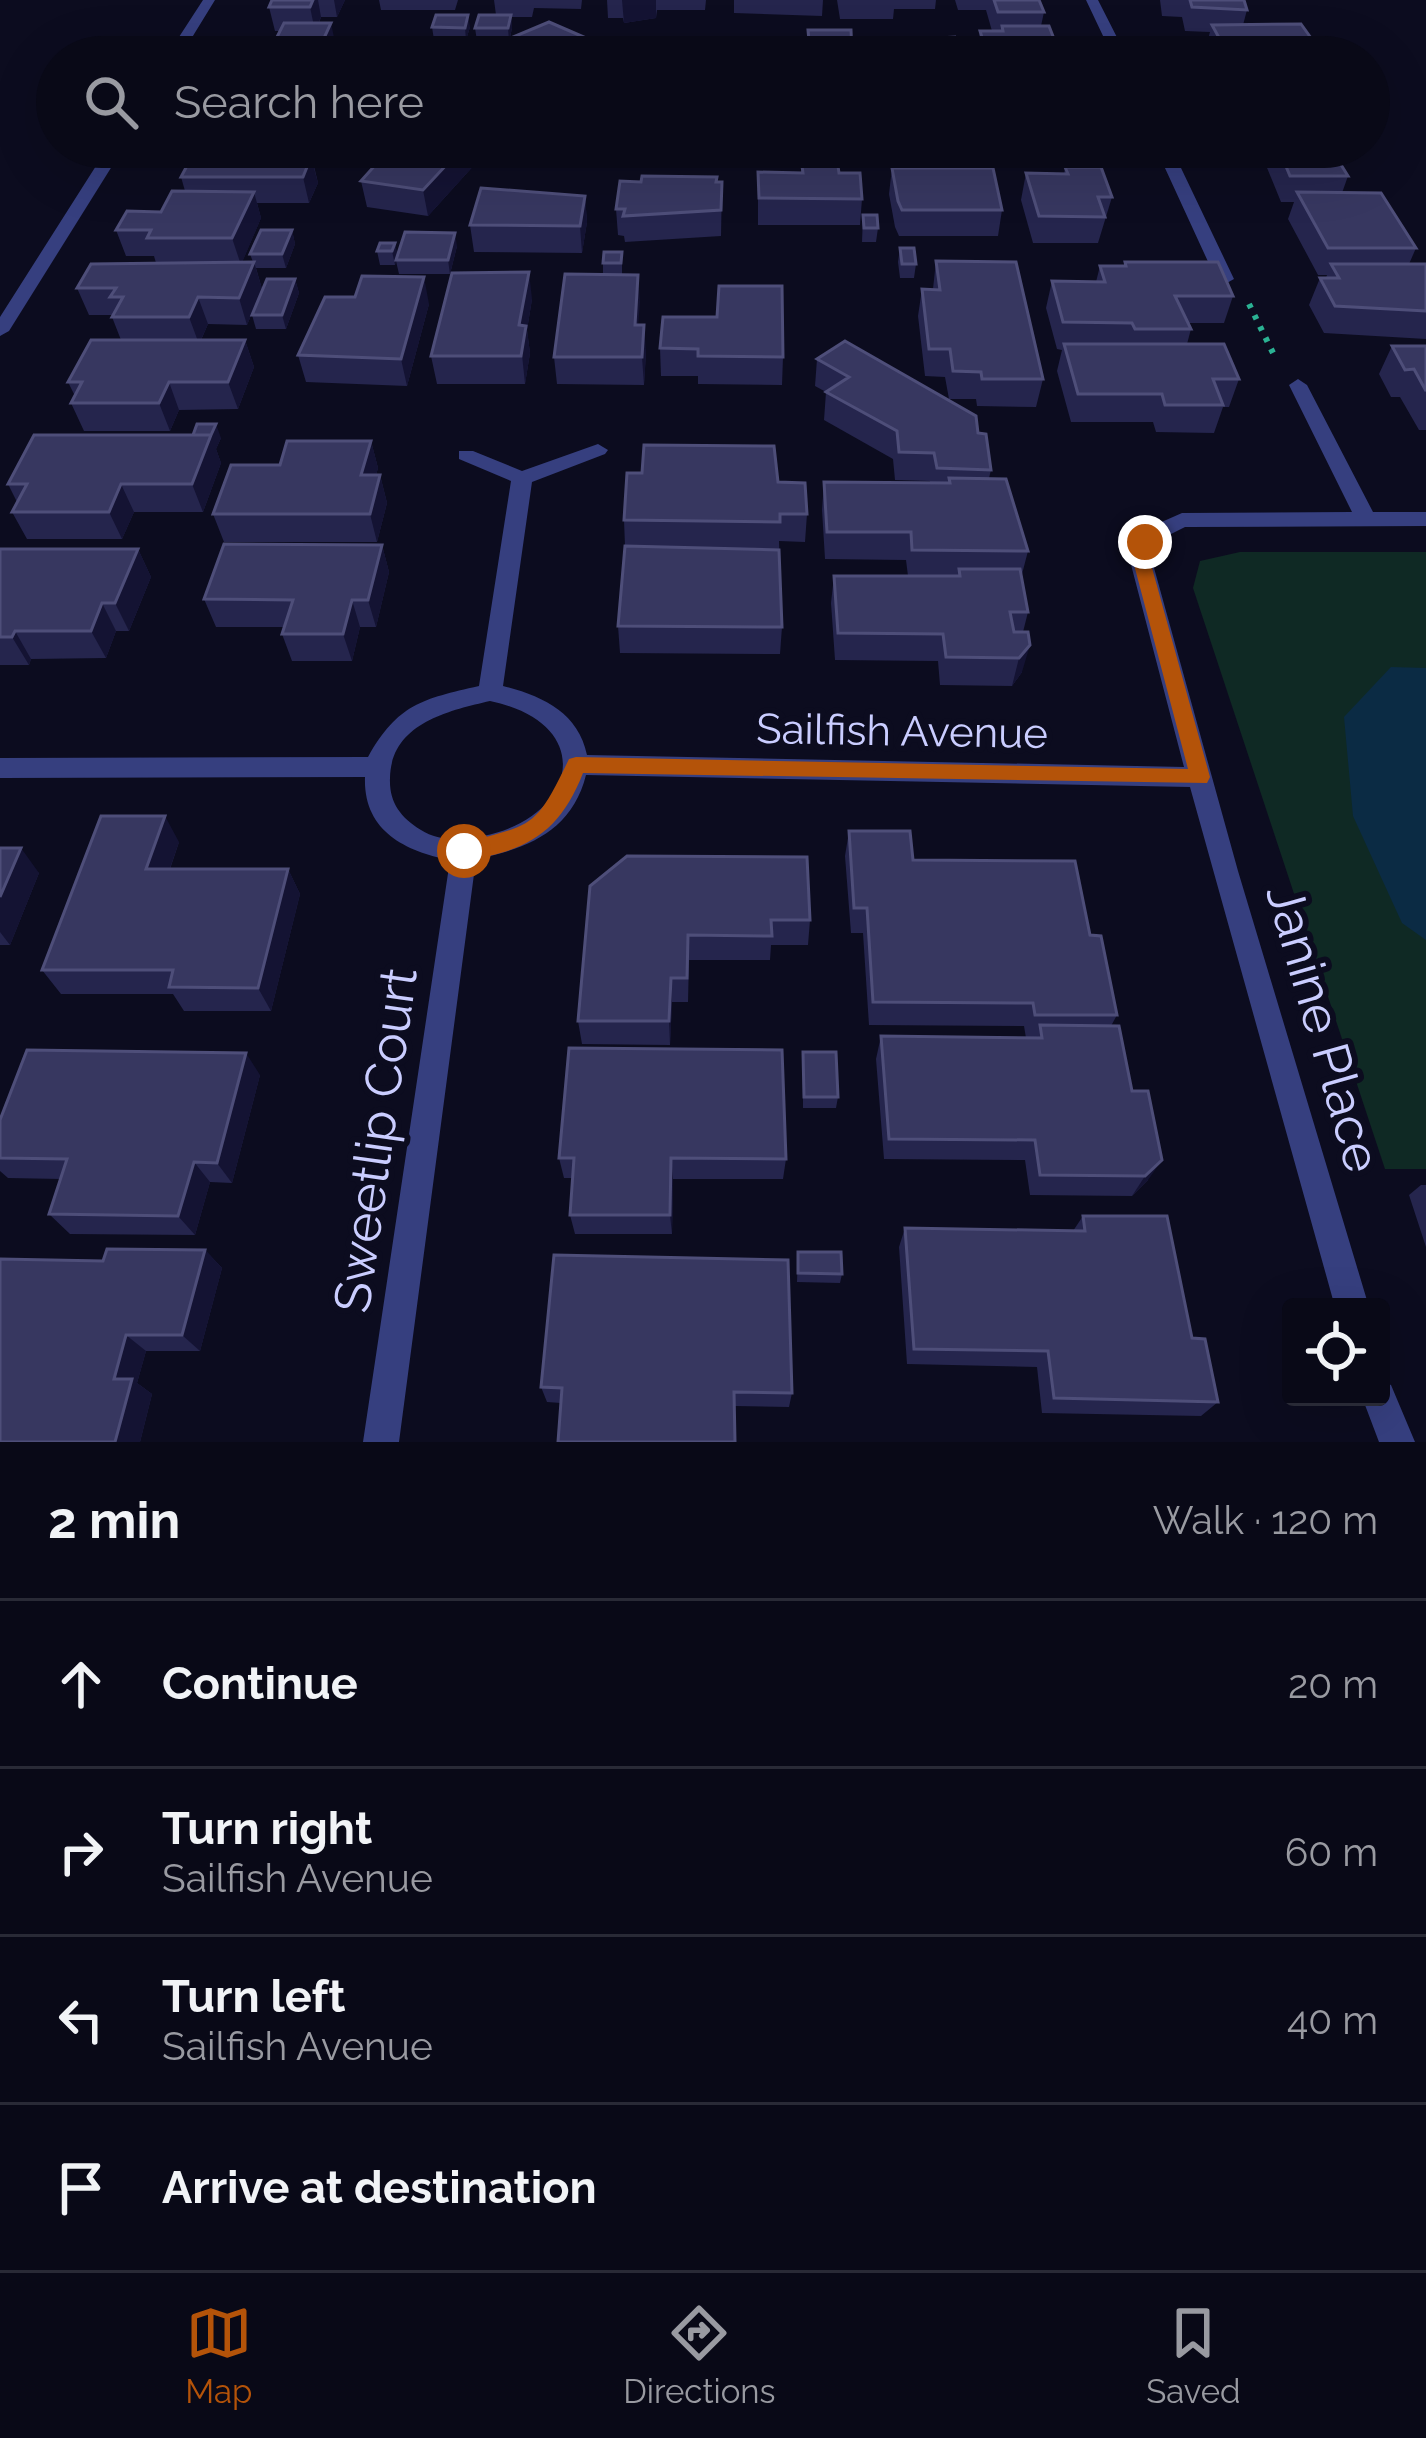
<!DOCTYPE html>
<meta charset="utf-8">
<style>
body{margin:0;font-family:Raleway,sans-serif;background:#171724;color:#f1f3f6}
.controls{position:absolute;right:36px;bottom:36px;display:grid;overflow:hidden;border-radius:12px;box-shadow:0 12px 48px #0002}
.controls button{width:108px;height:108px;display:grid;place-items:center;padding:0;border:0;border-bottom:3px solid #292a36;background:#090917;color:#f1f3f6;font:60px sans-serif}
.stop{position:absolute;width:36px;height:36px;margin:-27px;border:9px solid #b45309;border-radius:50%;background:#fff}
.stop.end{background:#b45309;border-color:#fff;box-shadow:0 3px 12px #0008}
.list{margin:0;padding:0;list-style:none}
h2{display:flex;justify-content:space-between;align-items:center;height:156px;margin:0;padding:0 48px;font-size:51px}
h2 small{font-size:39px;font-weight:400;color:#999aa1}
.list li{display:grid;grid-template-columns:78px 1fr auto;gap:36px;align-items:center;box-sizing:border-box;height:168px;padding:0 48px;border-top:3px solid #292a36}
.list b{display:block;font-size:45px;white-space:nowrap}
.list p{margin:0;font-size:39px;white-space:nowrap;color:#999aa1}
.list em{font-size:39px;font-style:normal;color:#999aa1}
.icon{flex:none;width:66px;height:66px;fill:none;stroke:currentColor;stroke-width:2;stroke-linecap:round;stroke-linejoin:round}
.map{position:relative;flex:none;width:1426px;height:1442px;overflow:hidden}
.search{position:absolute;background:#090917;box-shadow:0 12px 48px #0002;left:36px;right:36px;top:36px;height:132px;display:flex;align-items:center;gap:30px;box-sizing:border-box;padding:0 42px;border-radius:66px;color:#999aa1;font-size:45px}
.sheet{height:828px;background:#090917}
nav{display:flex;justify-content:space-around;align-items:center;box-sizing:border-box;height:168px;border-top:3px solid #292a36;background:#090917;font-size:33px;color:#999aa1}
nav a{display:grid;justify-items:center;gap:6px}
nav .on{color:#b45309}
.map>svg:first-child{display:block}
.green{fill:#0f2924}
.water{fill:#0b2b44}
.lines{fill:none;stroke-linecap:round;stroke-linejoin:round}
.path{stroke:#2bb293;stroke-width:6;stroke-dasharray:4.5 8;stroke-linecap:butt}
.minor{fill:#363f7f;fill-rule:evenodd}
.tertiary{fill:#363f7f;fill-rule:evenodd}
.wall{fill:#25254d}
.shaded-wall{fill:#141333}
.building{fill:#373760;stroke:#4e4e79;stroke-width:3}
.route{fill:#b45309}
.labels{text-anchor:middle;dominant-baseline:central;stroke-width:12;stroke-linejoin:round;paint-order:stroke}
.street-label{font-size:42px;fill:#cacdff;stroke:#0c0c1f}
.near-street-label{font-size:51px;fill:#cacdff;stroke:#0c0c1f}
</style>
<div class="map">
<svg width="1426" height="1442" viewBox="0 0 1426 1442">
<rect width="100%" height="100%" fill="#0c0c1f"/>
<path class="green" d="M 1240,552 L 1426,552 L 1426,1169 L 1385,1169 L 1193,588 L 1200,561 Z"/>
<path class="water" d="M 1391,667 L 1426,668 L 1426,940 L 1402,923 L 1353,816 L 1344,717 Z"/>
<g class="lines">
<path class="path" d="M 1249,304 L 1274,355"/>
<path class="minor" d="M 1086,0 L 1098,0 L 1127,57 L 1113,57 Z
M 603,147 L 1171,147 L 1234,279 L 1225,284 L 1216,279 L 1159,155 L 605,156 L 597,151 Z
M 1298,379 L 1307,385 L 1373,512 L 1426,512 L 1426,526 L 1185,527 L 1163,538 L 1151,557 L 1238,871 L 1369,1307 L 1335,1307 L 1190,787 L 586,775 C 572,831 527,849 476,859 L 399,1442 L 363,1442 L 450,860 C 404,851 363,830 365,777 L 0,778 L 0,758 L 368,757 C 398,704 422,699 479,686 L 511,481 L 459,459 L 459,451 L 473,451 L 522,471 L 598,444 L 608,450 L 605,454 L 532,482 L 503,686 C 542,696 578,712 587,755 L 1184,767 L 1129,557 L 1148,528 L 1182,513 L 1352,512 L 1289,385 ZM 490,701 C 597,723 579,817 483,836 C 463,840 439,842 421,830 C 400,817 389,802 390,778 C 391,724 447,711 490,701 Z
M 1381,1381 L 1391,1385 L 1415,1442 L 1379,1442 L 1362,1397 L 1381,1397 Z"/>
<path class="tertiary" d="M 203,0 L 215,0 L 180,57 L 166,57 Z
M 108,147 L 124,147 L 9,331 L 0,336 L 0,317 Z"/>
</g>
<path class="wall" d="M 272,0 L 345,0 L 337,17 L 321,17 L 319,23 L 336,47 L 334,51 L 340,51 L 342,57 L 270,57 L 269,53 L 280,31 L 275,31 L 269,7 Z
M 379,0 L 458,0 L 455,10 L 381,10 Z
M 494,0 L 582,0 L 581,9 L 534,8 L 532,17 L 511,17 L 512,28 L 510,38 L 607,47 L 608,57 L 496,57 L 494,45 L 503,41 L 477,41 L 475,28 L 496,15 Z
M 607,0 L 706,0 L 705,10 L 657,10 L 656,18 L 624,23 L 623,18 L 608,18 Z
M 734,0 L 823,0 L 822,16 L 734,13 Z
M 837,0 L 936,0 L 935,9 L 894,9 L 893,19 L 840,19 Z
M 955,0 L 1039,0 L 1044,12 L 1041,26 L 1061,57 L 977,57 L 980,31 L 992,31 L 986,10 L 958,10 Z
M 1160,0 L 1244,0 L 1247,10 L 1243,25 L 1316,45 L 1312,57 L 1209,57 L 1205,50 L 1210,32 L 1185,31 L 1182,17 L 1162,16 Z
M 432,27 L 470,27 L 466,40 L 434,40 Z
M 197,147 L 291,147 L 294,157 L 309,157 L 308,153 L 352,149 L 345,166 L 314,166 L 318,183 L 309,203 L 257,203 L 261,218 L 242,262 L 253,262 L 250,254 L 292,230 L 295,244 L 286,268 L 256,268 L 262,289 L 247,325 L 208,324 L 201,340 L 245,340 L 254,367 L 238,409 L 179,410 L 170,431 L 84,431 L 71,403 L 75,396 L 68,382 L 121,340 L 112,317 L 113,315 L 89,315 L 77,288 L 156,263 L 154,256 L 126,256 L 116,230 L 161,212 L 185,191 L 181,177 Z
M 357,147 L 403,147 L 401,157 L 476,163 L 428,216 L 367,207 L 361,181 L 373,167 L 357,167 L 354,154 Z
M 1267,147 L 1330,147 L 1348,176 L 1342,193 L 1416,248 L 1409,264 L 1426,264 L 1426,339 L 1324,333 L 1309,305 L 1320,278 L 1326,278 L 1327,275 L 1318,275 L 1288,219 L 1294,202 L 1281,202 L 1263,158 Z
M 802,166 L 839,173 L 862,199 L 860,225 L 758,225 L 758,172 L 801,173 Z
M 1065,167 L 1112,197 L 1098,243 L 1033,243 L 1021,200 L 1026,173 L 1064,174 Z
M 892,168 L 1002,210 L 998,236 L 899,236 L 895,227 L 889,194 Z
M 716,182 L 722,182 L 721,236 L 625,242 L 624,236 L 618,235 L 616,209 Z
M 585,196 L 587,222 L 582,253 L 474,252 L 470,225 Z
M 863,215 L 878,228 L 876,242 L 862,242 Z
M 395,243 L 397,256 L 457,246 L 450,274 L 399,274 L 396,261 L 395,265 L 380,265 L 377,251 Z
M 900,248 L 916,264 L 914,278 L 900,278 L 898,262 Z
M 622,252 L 622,275 L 638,275 L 638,325 L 646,352 L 644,385 L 557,384 L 554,357 L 603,275 L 603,263 Z
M 936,261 L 1043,379 L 1036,407 L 977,406 L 976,399 L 949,399 L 945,377 L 925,376 L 918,316 L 922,289 L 933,289 Z
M 1125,262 L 1233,296 L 1224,323 L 1188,323 L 1191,329 L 1187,344 L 1239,379 L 1229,407 L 1223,407 L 1214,433 L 1156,432 L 1153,422 L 1071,422 L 1057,371 L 1062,350 L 1057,349 L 1046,308 L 1052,281 L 1096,282 L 1100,266 L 1124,266 Z
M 295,279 L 299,293 L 286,329 L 256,329 L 252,315 Z
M 532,299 L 527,330 L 530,353 L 525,384 L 437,384 L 431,356 Z
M 429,304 L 407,386 L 306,382 L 298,355 Z
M 663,317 L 783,357 L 782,385 L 698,384 L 698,376 L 661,376 L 660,348 Z
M 1392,346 L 1426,346 L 1426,430 L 1419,430 L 1400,397 L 1391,397 L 1379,374 Z
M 817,359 L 978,433 L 991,470 L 989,478 L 1028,551 L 1021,578 L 1028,612 L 1023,632 L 1022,672 L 1012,686 L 940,685 L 938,661 L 835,660 L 831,603 L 834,576 L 908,576 L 906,560 L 825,559 L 822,510 L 824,482 L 930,483 L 930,481 L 895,480 L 893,459 L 824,420 L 826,392 L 815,386 Z
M 221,438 L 216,449 L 221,463 L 203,512 L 134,512 L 122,539 L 27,539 L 12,512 L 17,502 L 8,484 Z
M 371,441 L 378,468 L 376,475 L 380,475 L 387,503 L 377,542 L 224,542 L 213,514 L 280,465 Z
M 778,482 L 807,514 L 805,542 L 779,541 L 782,627 L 780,654 L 620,653 L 618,626 L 625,546 L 624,520 Z
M 382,545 L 389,572 L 376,627 L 360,627 L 352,661 L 292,661 L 282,634 L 284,627 L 216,627 L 204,599 Z
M 0,549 L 138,549 L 151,577 L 129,631 L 116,631 L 106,658 L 31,659 L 29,665 L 0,665 Z
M 849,831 L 1090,935 L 1117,1015 L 1111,1026 L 1148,1180 L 1132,1196 L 1030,1195 L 1025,1160 L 884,1159 L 876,1059 L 881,1036 L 1026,1038 L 1024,1026 L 869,1025 L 863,933 L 851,933 L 845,856 Z
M 179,842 L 170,869 L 288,869 L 300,894 L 271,1011 L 184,1011 L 173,994 L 61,994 L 42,970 Z
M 0,848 L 39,873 L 10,945 L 0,945 Z
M 590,886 L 810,920 L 808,945 L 771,945 L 770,960 L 689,960 L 688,1002 L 672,1002 L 670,1045 L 582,1044 L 578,1021 Z
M 803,1052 L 838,1097 L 836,1108 L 803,1108 Z
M 260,1075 L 232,1183 L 210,1182 L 195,1235 L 70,1234 L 49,1214 L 61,1179 L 8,1178 L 0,1171 L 0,1120 Z
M 559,1158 L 786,1159 L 783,1179 L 673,1179 L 672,1234 L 575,1234 L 570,1215 L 573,1178 L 564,1178 Z
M 1421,1185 L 1426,1185 L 1426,1247 L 1409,1195 Z
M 1083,1216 L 1192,1338 L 1218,1402 L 1201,1416 L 1042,1413 L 1037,1367 L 907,1364 L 899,1247 L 905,1228 L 1073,1231 Z
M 205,1250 L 222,1268 L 200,1351 L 146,1351 L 137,1383 L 152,1394 L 140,1442 L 0,1442 L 103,1261 Z
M 798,1252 L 842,1274 L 840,1283 L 797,1282 Z
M 541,1387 L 792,1393 L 789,1407 L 561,1403 L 547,1402 Z"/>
<path class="shaded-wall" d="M 313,0 L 318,0 L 321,17 L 315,31 L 310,7 Z
M 334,0 L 345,0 L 337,17 Z
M 622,0 L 656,0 L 656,18 L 624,23 Z
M 468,15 L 470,27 L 466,40 L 465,28 Z
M 511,15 L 512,28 L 509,41 L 508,28 Z
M 331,23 L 336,47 L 332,57 L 318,51 Z
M 607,47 L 608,57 L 584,57 Z
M 282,147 L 291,147 L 294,160 L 277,157 Z
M 345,147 L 351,147 L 352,149 L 345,166 L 342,153 Z
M 397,147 L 403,147 L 403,150 L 398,167 L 395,154 Z
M 463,147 L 473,147 L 476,163 L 428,216 L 423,190 Z
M 311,157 L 318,183 L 309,203 L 303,177 Z
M 254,192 L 261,218 L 241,265 L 232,238 Z
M 585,196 L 587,222 L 582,253 L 580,226 Z
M 292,230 L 295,244 L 286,268 L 282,254 Z
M 455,233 L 457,246 L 450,274 L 448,260 Z
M 395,243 L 398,257 L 395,265 L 392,251 Z
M 254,262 L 262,289 L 247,325 L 239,298 Z
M 529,272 L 532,299 L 527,330 L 530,353 L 525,384 L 519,325 Z
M 638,275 L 640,302 L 636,353 L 635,325 Z
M 424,277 L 429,304 L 407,386 L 401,359 Z
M 295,279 L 299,293 L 286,329 L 282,315 Z
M 198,297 L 208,324 L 199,344 L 189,317 Z
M 644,325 L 646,352 L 644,385 L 642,357 Z
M 245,340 L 254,367 L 238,409 L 228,382 Z
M 169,382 L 179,410 L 170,431 L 159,403 Z
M 216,424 L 221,438 L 216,449 L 221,463 L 203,512 L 192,484 Z
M 371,441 L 378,468 L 368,503 L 361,475 Z
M 380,475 L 387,503 L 377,542 L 370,514 Z
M 121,484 L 134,512 L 122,539 L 109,512 Z
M 382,545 L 389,572 L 376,627 L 368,600 Z
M 138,549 L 151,577 L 129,631 L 115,603 Z
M 352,600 L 360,627 L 352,661 L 343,634 Z
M 102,603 L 116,631 L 106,658 L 91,631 Z
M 15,631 L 31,659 L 29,665 L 12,637 Z
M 1030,645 L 1022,672 L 1012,686 L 1019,658 Z
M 165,816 L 179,842 L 161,894 L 146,869 Z
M 21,848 L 39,873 L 10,945 L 0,932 L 0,897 Z
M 288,869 L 300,894 L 271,1011 L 258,988 Z
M 671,978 L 672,1002 L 670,1045 L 669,1021 Z
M 246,1053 L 260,1075 L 232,1183 L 217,1163 Z
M 671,1158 L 673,1179 L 672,1234 L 670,1215 Z
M 1162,1160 L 1148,1180 L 1132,1196 L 1145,1176 Z
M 194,1162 L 210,1182 L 195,1235 L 178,1216 Z
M 205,1250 L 222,1268 L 200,1351 L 182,1335 Z
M 126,1335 L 146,1351 L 137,1383 L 152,1394 L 140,1442 L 115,1442 L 114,1379 Z"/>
<path class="building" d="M 272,0 L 313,0 L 310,7 L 269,7 Z
M 994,0 L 1039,0 L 1044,12 L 998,12 Z
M 1190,0 L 1244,0 L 1247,10 L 1192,7 Z
M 436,15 L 468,15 L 465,28 L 432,27 Z
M 479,15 L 511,15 L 508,28 L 475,28 Z
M 549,22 L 607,47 L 584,57 L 572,55 L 568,57 L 509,57 L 516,54 L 494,45 Z
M 284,23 L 331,23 L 318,51 L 340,51 L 338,57 L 274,57 L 276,53 L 269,53 Z
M 1301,24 L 1316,45 L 1223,45 L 1212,25 Z
M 1002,26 L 1049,26 L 1061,57 L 988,57 L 980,31 L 1003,31 Z
M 808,30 L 851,30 L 852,57 L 748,57 L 748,51 L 777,51 L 776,41 L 809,41 Z
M 955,37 L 963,57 L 872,57 L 870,42 Z
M 633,50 L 719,50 L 719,57 L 632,57 Z
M 410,51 L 451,51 L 450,57 L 408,57 Z
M 197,147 L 282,147 L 277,157 L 311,157 L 303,177 L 181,177 Z
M 310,147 L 345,147 L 342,153 L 308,153 Z
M 357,147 L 397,147 L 395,154 L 354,154 Z
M 409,147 L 463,147 L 423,190 L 361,181 L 378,162 L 395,164 Z
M 1278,147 L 1330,147 L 1348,176 L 1290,176 Z
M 802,166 L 838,166 L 839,173 L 860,173 L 862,199 L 759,198 L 758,172 L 803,173 Z
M 1065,167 L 1101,167 L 1112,197 L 1098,197 L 1105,217 L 1039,216 L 1026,173 L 1068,174 Z
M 892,168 L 993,168 L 1002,210 L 902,210 L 898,201 Z
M 642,176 L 717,177 L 716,182 L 722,182 L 721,210 L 623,216 L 625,209 L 616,209 L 620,181 L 641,182 Z
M 481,188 L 585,196 L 580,226 L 470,225 Z
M 172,191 L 254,192 L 232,238 L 147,238 L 151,230 L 116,230 L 127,211 L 161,212 Z
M 1297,192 L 1381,193 L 1416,248 L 1328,248 Z
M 863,215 L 877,215 L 878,228 L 864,228 Z
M 261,230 L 292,230 L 282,254 L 250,254 Z
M 405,232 L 455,233 L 448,260 L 396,260 Z
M 380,243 L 395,243 L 392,251 L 377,251 Z
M 900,248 L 914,248 L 916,264 L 902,264 Z
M 604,252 L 622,252 L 621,263 L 603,263 Z
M 936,261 L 1016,262 L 1043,379 L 982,379 L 981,372 L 953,371 L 950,349 L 929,349 L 922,289 L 940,290 Z
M 254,262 L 239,298 L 198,297 L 189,317 L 112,317 L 123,297 L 110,297 L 116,288 L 77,288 L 91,264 Z
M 1125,262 L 1218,262 L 1233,296 L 1175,296 L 1191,329 L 1135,329 L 1132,323 L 1063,322 L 1052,281 L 1105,282 L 1100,266 L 1126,266 Z
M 1331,264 L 1426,264 L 1426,311 L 1335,306 L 1320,278 L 1339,278 Z
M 529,272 L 519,325 L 526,326 L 521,356 L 431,356 L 452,273 Z
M 565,274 L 638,275 L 635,325 L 644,325 L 642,357 L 554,357 Z
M 362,276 L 424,277 L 401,359 L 298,355 L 325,297 L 355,297 Z
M 267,279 L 295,279 L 282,315 L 252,315 Z
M 719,286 L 782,286 L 783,357 L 698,356 L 698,349 L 660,348 L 663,317 L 717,317 Z
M 91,340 L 245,340 L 228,382 L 169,382 L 159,403 L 71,403 L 82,382 L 68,382 Z
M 845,341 L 976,416 L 978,433 L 986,434 L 991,470 L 937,468 L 934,453 L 899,452 L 897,431 L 826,392 L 849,377 L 817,359 Z
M 1064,344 L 1224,344 L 1239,379 L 1213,379 L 1223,405 L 1165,405 L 1162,394 L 1078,394 Z
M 1392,346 L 1426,346 L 1426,391 L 1414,369 L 1405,370 Z
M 197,424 L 216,424 L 211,435 L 193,435 Z
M 34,435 L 211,435 L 192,484 L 121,484 L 109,512 L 12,512 L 27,484 L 8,484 Z
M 287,441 L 371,441 L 361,475 L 380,475 L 370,514 L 213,514 L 231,465 L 280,465 Z
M 644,445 L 774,446 L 778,482 L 805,483 L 807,514 L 780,514 L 780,522 L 624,520 L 627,473 L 642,473 Z
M 949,478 L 1006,479 L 1028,551 L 912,550 L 911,532 L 827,532 L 824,482 L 950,483 Z
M 224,544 L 382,545 L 368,600 L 352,600 L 343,634 L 282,634 L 293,600 L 204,599 Z
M 625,546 L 779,550 L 782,627 L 618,626 Z
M 0,549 L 138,549 L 115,603 L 102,603 L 91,631 L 15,631 L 12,637 L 0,637 Z
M 959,569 L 1020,569 L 1028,612 L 1010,612 L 1014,632 L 1028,632 L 1030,645 L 1019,658 L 946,657 L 943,634 L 838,633 L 834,576 L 960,576 Z
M 101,816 L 165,816 L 146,869 L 288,869 L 258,988 L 169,987 L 173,970 L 42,970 Z
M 849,831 L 910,831 L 913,860 L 1075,861 L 1090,935 L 1101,936 L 1117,1015 L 1035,1015 L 1033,1003 L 873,1002 L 867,908 L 854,908 Z
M 0,848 L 21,848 L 0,897 Z
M 627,856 L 807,857 L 810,920 L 771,920 L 772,936 L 688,935 L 687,978 L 671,978 L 669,1021 L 578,1021 L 590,886 Z
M 1040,1025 L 1119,1026 L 1132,1091 L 1148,1091 L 1162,1160 L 1145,1176 L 1040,1175 L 1035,1140 L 889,1139 L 881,1036 L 1042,1038 Z
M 569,1048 L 782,1050 L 786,1159 L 671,1158 L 670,1215 L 570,1215 L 574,1158 L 559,1158 Z
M 27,1050 L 246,1053 L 217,1163 L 194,1162 L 178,1216 L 49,1214 L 67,1159 L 0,1158 L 0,1120 Z
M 803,1052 L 836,1052 L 838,1097 L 804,1097 Z
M 1083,1216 L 1167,1216 L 1192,1338 L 1205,1339 L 1218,1402 L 1054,1398 L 1048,1351 L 914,1349 L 905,1228 L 1085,1231 Z
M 107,1249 L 205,1250 L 182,1335 L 126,1335 L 114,1379 L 132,1379 L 115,1442 L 0,1442 L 0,1259 L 103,1261 Z
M 798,1252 L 841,1252 L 842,1274 L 798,1273 Z
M 554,1255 L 788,1260 L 792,1393 L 734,1392 L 735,1442 L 558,1442 L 562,1388 L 541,1387 Z"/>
<path class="route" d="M 1145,536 L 1153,542 L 1149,557 L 1210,777 L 1207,783 L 583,773 C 560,832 527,852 464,860 L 454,851 L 457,845 C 532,823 533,834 569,759 L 576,757 L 1188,769 L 1132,557 L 1139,538 Z"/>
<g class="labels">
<g class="street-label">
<text transform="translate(902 731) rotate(1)">Sailfish Avenue</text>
</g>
<g class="near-street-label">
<text transform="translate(1324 1028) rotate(74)">Janine Place</text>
<text transform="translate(375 1140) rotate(-82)">Sweetlip Court</text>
</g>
</g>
</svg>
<div class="controls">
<button><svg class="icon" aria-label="locate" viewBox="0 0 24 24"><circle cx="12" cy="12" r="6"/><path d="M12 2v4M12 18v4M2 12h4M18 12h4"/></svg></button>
</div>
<div class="stop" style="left:464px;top:851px"></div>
<div class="stop end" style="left:1145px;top:542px"></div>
<div class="search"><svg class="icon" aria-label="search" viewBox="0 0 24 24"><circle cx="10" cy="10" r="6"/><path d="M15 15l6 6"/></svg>Search here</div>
</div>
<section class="sheet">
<h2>2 min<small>Walk · 120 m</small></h2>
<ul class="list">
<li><svg class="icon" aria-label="ahead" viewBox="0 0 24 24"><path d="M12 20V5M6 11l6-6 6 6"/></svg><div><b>Continue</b></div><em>20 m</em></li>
<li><svg class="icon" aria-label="right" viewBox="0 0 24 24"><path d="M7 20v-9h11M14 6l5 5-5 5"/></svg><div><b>Turn right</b><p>Sailfish Avenue</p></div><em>60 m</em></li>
<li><svg class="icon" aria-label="left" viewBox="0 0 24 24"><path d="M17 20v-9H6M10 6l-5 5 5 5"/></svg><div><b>Turn left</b><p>Sailfish Avenue</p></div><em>40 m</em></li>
<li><svg class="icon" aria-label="arrive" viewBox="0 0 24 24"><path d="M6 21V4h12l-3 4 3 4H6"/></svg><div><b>Arrive at destination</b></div></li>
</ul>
</section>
<nav>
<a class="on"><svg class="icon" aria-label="map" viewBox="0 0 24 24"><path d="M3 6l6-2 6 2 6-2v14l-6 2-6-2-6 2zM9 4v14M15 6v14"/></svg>Map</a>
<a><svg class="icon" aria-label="directions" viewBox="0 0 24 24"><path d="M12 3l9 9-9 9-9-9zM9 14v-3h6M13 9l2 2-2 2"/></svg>Directions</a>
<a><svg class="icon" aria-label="saved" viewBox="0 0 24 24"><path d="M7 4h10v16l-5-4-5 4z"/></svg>Saved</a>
</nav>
